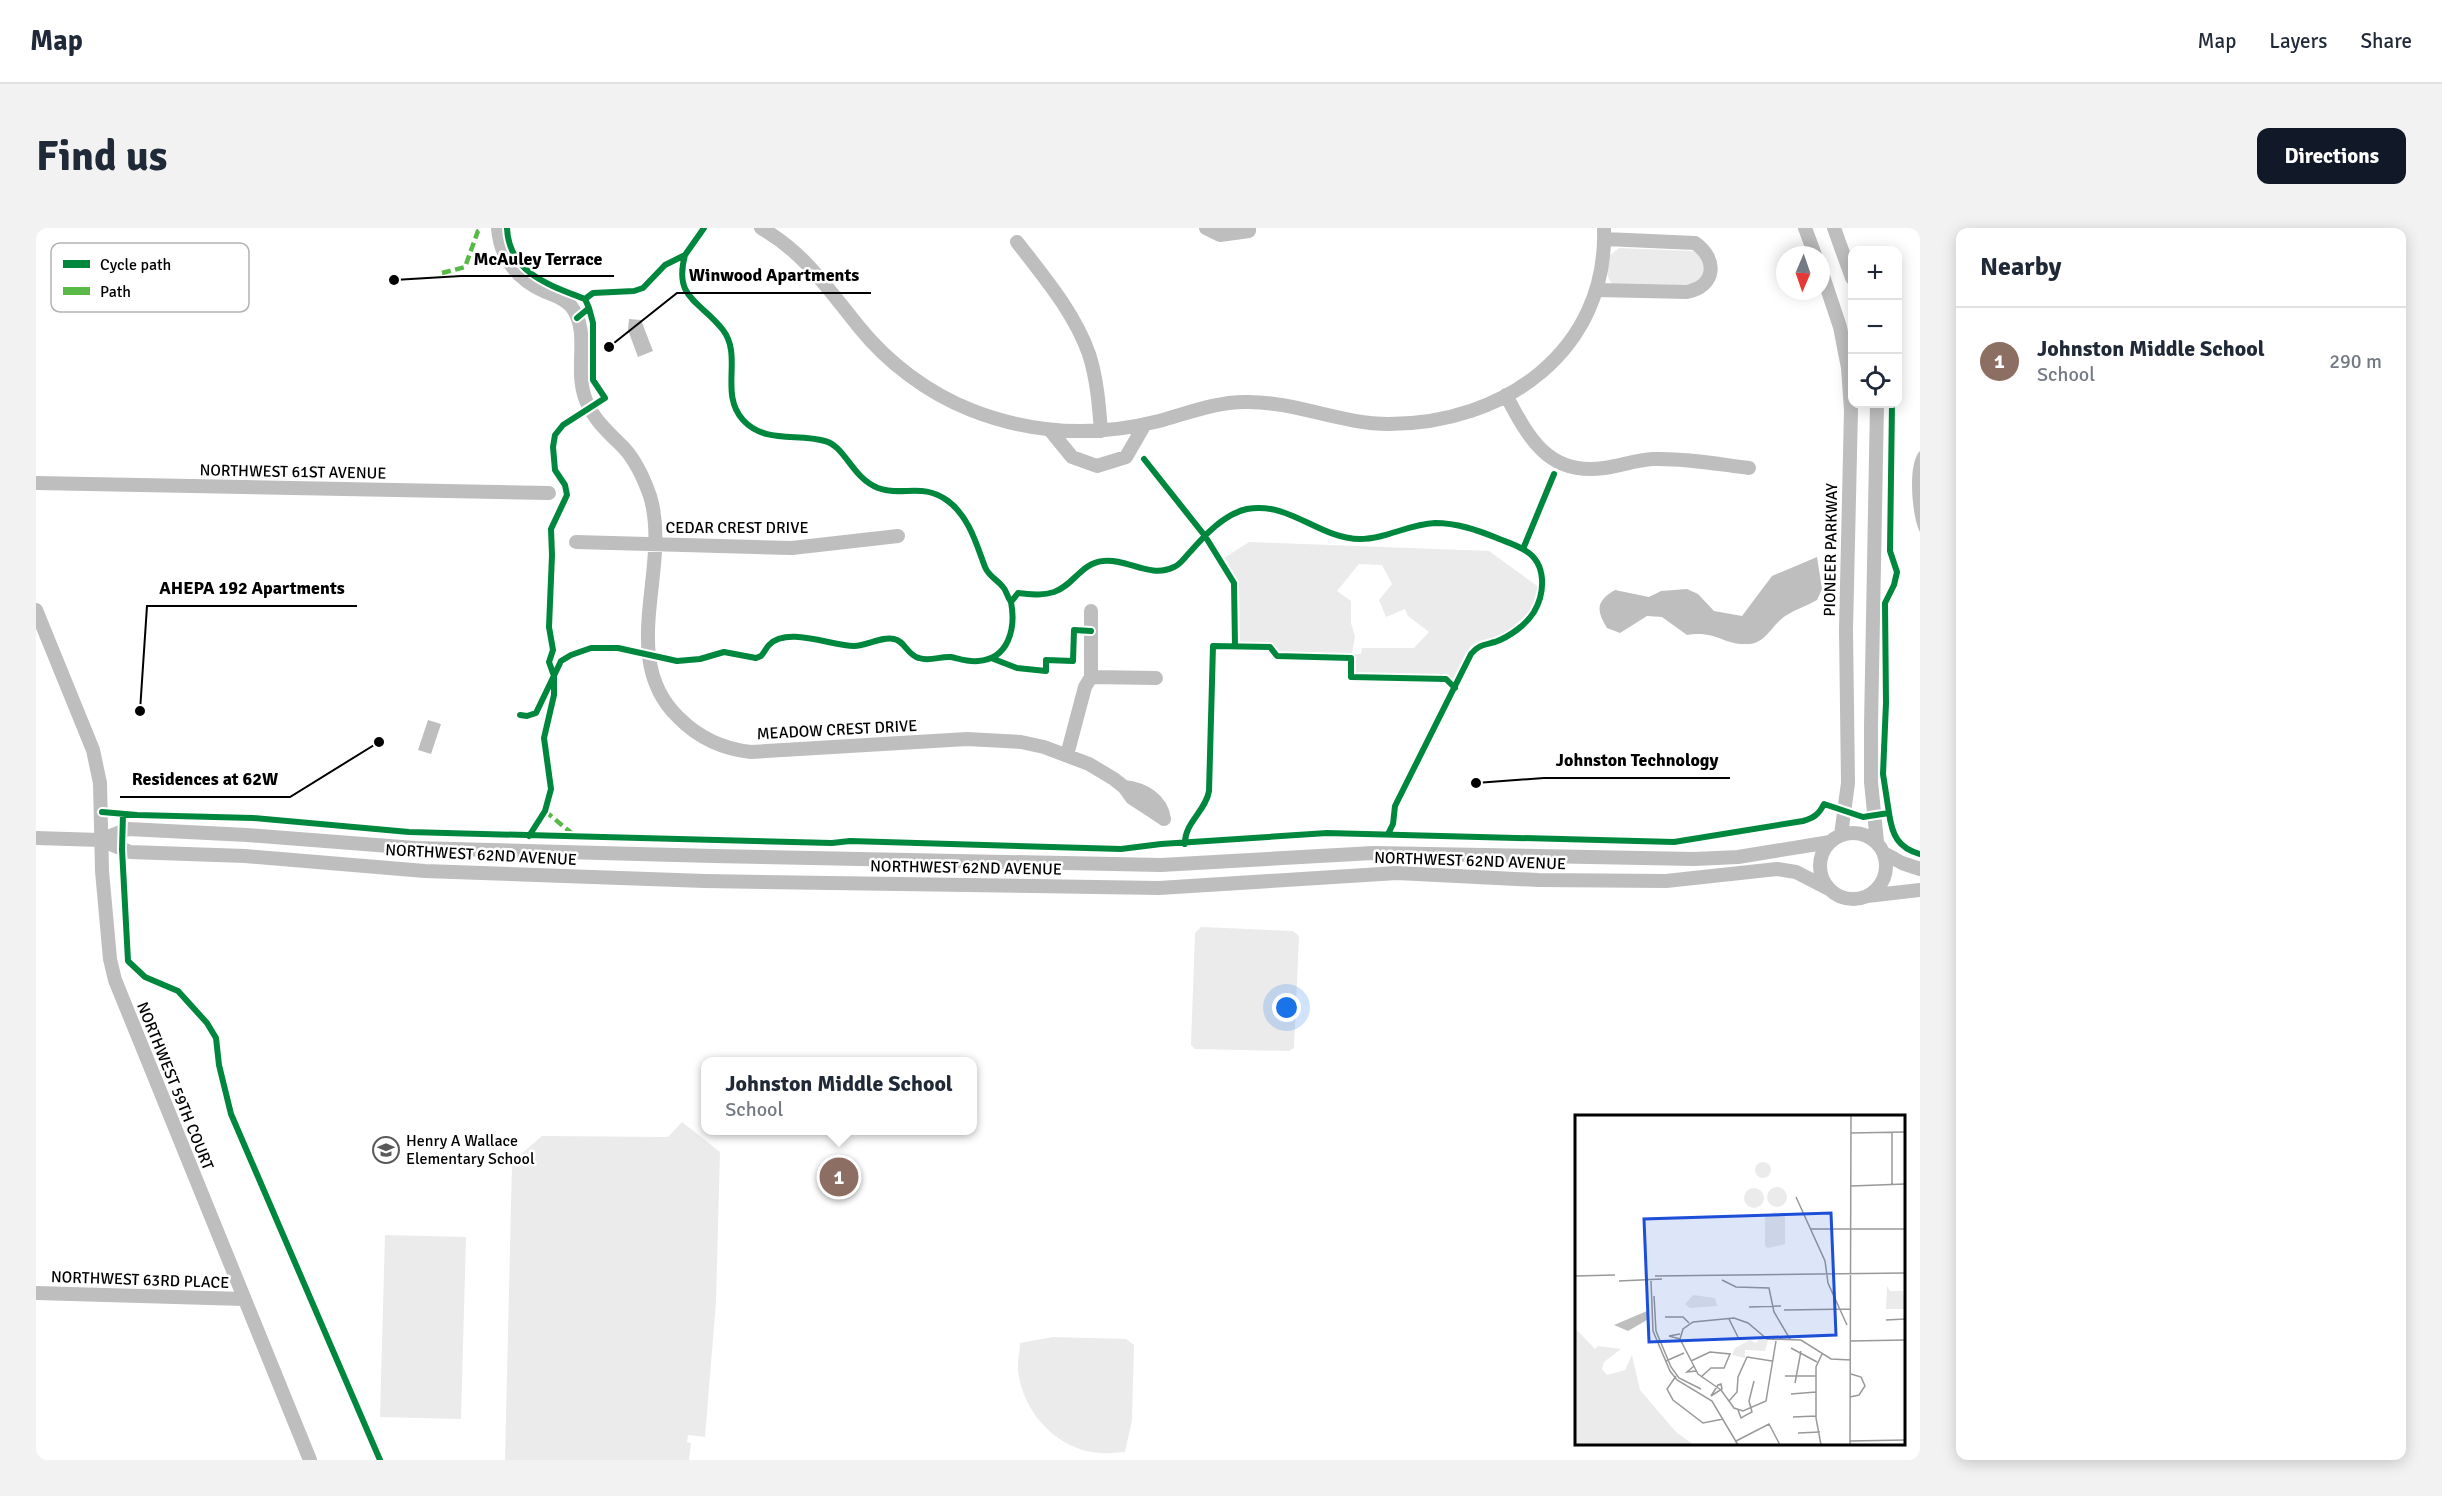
<!DOCTYPE html>
<meta charset="utf-8">
<style>
body{margin:0;font-family:Signika,sans-serif;background:#f2f2f3;color:#1f2937}
.controls{position:absolute;right:18px;top:18px;display:grid;overflow:hidden;border-radius:12px;box-shadow:0 3px 15px #0003}
.controls button{width:54px;height:54px;display:grid;place-items:center;padding:0;border:0;border-bottom:2px solid #e0e1e3;background:#fff;color:#1f2937;font:30px sans-serif}
.compass{position:absolute;left:1740px;top:18px;width:54px;height:54px;border-radius:50%;background:#fff;box-shadow:0 3px 15px #0003;rotate:182deg}
.you{position:absolute;left:1251px;top:780px;width:21px;height:21px;margin:-15px;border:4px solid #fff;border-radius:50%;background:#1a73e8;box-shadow:0 0 0 9px #1a73e833}
.badge{display:grid;place-items:center;width:39px;height:39px;border-radius:50%;background:#111827;color:#fff;font-size:20px;font-weight:700}
.pin{position:absolute;translate:-50% -50%;border:3px solid #fff;box-shadow:0 2px 6px #0006}
.popup{position:absolute;left:665px;top:829px;width:276px;height:78px;box-sizing:border-box;display:grid;place-content:center;border-radius:12px;background:#fff;filter:drop-shadow(0 2px 4px #0005);font-size:20px;white-space:nowrap;color:#747a83}
.popup b{font-size:22px;color:#1f2937}
.popup::after{content:'';position:absolute;left:50%;top:100%;margin-left:-12px;border:12px solid transparent;border-top-color:#fff}
.list{margin:0;padding:0;list-style:none}
h2{display:flex;justify-content:space-between;align-items:center;height:78px;margin:0;padding:0 24px;font-size:26px}
h2 small{font-size:20px;font-weight:400;color:#747a83}
.list li{display:grid;grid-template-columns:39px 1fr auto;gap:18px;align-items:center;box-sizing:border-box;height:108px;padding:0 24px;border-top:2px solid #e0e1e3}
.list b{display:block;font-size:22px;white-space:nowrap}
.list p{margin:0;font-size:20px;white-space:nowrap;color:#747a83}
.list em{font-size:20px;font-style:normal;color:#747a83}
.icon{flex:none;width:33px;height:33px;fill:none;stroke:currentColor;stroke-width:2;stroke-linecap:round;stroke-linejoin:round}
.map{position:relative;flex:none;width:1884px;height:1232px;overflow:hidden;border-radius:12px}
header{display:flex;align-items:center;gap:36px;box-sizing:border-box;height:84px;padding:0 30px;background:#fff;border-bottom:2px solid #e0e1e3}
header strong{font-size:28px}
nav{display:flex;gap:33px;margin-inline-start:auto;font-size:21px}
.intro{display:flex;align-items:center;justify-content:space-between;box-sizing:border-box;height:144px;padding:0 36px}
h1{margin:0;font-size:42px}
.button{padding:15px 27px;border-radius:12px;background:#111827;color:#fff;font-size:21px;font-weight:700}
main{display:flex;gap:36px;padding:0 36px}
aside{flex:1;background:#fff;border-radius:12px;box-shadow:0 3px 15px #0003}
.map>svg:first-child{display:block}
.green{fill:#ebebeb}
.water{fill:#bebebe}
.lines{fill:none;stroke-linecap:round;stroke-linejoin:round}
.minor{stroke:#bebebe;stroke-width:14}
.quiet{stroke:#58b947;stroke-width:4.5;stroke-dasharray:9 4.5;stroke-linecap:butt}
.cycleway-casing{stroke:#fff;stroke-width:10}
.cycleway{stroke:#00873e;stroke-width:6}
.labels{text-anchor:middle;dominant-baseline:central;stroke-width:5;stroke-linejoin:round;paint-order:stroke}
.street-label{font-size:16px;fill:#000;stroke:#fff}
.poi-label{font-size:16px;fill:#000;stroke:#fff;text-anchor:start}
.inset-road{fill:none;stroke:#999;stroke-width:1.5}
.view{fill:#1d4ed8;fill-opacity:0.15;stroke:#1d4ed8;stroke-width:3}
.inset-edge{fill:none;stroke:#000;stroke-width:3}
.key{fill:#fff;stroke:#b2b2b2;stroke-width:1.5}
.key-label{font-size:16px;fill:#000}
.leader{fill:none;stroke:#000;stroke-width:2}
.callout-dot{fill:#000;stroke:#fff;stroke-width:2}
.callout-label{font-size:18px;text-anchor:middle;font-weight:bold;fill:#000;stroke:#fff;stroke-width:5;stroke-linejoin:round;paint-order:stroke}
</style>
<header>
<strong>Map</strong>
<nav><a>Map</a><a>Layers</a><a>Share</a></nav>
</header>
<div class="intro"><h1>Find us</h1><a class="button">Directions</a></div>
<main>
<div class="map">
<svg width="1884" height="1232" viewBox="0 0 1884 1232">
<rect width="100%" height="100%" fill="#fff"/>
<path class="green" d="M 1583,20 L 1657,23 L 1664,27 L 1670,44 L 1659,58 L 1578,57 C 1568,50 1572,39 1573,28 Z
M 1213,314 L 1453,323 L 1504,360 L 1497,380 L 1486,394 L 1469,407 L 1444,416 L 1436,422 L 1417,456 L 1411,449 L 1318,446 L 1318,426 L 1325,426 L 1326,420 L 1378,420 L 1393,404 L 1372,388 L 1369,381 L 1350,389 L 1343,372 L 1356,356 L 1346,337 L 1323,336 L 1301,363 L 1315,373 L 1315,395 L 1319,408 L 1316,426 L 1243,424 L 1235,416 L 1200,415 L 1200,359 L 1185,332 Z
M 1165,699 L 1257,703 L 1263,708 L 1258,820 L 1253,823 L 1159,821 L 1155,817 L 1159,705 Z
M 646,894 L 684,924 L 680,1074 L 669,1209 L 652,1207 L 651,1214 L 655,1215 L 653,1232 L 469,1232 L 476,934 L 506,908 L 632,909 Z
M 349,1007 L 430,1009 L 425,1191 L 344,1189 Z
M 1017,1109 L 1090,1111 L 1098,1117 L 1096,1192 L 1089,1224 C 1081,1224 1073,1226 1065,1225 C 1022,1223 987,1185 982,1143 C 981,1134 984,1124 984,1115 Z"/>
<path class="water" d="M 593,91 L 605,92 L 617,123 L 602,129 L 592,102 Z
M 1884,223 L 1884,304 C 1876,290 1871,235 1884,223 Z
M 1781,329 L 1786,361 L 1781,372 C 1771,378 1760,381 1751,387 C 1735,396 1731,416 1711,416 C 1687,417 1680,402 1651,407 L 1626,389 L 1611,388 L 1584,405 L 1571,400 C 1560,382 1560,373 1579,362 L 1613,369 L 1625,363 L 1651,361 L 1662,366 L 1678,383 L 1706,388 L 1736,348 Z
M 392,492 L 405,496 L 395,526 L 382,522 Z"/>
<g class="lines">
<path class="minor" d="M 462,0 C 464,29 481,51 508,63 C 517,67 527,69 535,78 C 556,105 536,141 551,175 C 559,193 574,206 588,220 C 600,233 608,251 614,268 C 636,340 580,430 643,490 C 663,510 687,521 715,524 L 931,511 L 985,514 L 1008,519 L 1053,536 L 1078,551 L 1088,559 L 1096,570 L 1128,591
M 725,0 C 769,25 792,61 823,99 C 852,135 892,165 935,182 C 996,206 1060,209 1123,193 C 1152,185 1179,174 1209,174 C 1259,173 1304,196 1353,196 C 1468,196 1572,123 1568,0
M 1170,0 L 1184,7 L 1213,3 L 1213,0
M 1769,0 L 1779,27
M 1798,0 L 1816,50
M 981,14 C 1008,49 1038,84 1053,126 C 1061,151 1063,177 1065,203
M 1785,42 L 1804,99 L 1812,140 L 1815,182 L 1810,402 L 1812,555 L 1805,607
M 1561,62 L 1651,64 C 1680,58 1682,31 1659,15 L 1569,11
M 1470,167 C 1492,209 1512,248 1568,240 C 1584,238 1600,232 1617,231 C 1649,230 1681,236 1713,240
M 1841,176 L 1835,498 L 1835,554 L 1841,614
M 1014,202 L 1036,229 L 1061,238 L 1090,229 L 1109,196
M 0,255 L 513,265
M 540,314 L 756,320 L 862,308
M 0,382 L 57,522 L 64,555 L 66,643 L 74,731 L 79,752 L 274,1232
M 1055,449 L 1120,450
M 1031,527 L 1049,459 L 1055,449 L 1055,383
M 1088,559 C 1107,561 1125,571 1128,591
M1784 638a33 33 0 1 1 66 0a33 33 0 1 1-66 0Z
M 0,610 L 64,612 L 94,624 L 209,628 L 389,643 L 669,653 L 1123,660 L 1361,645 L 1502,652 L 1630,653 L 1741,641 L 1760,644 L 1793,661
M 64,612 L 92,601 L 211,607 L 379,620 L 677,628 L 1125,637 L 1337,625 L 1658,631 L 1702,629 L 1794,614
M 1848,625 L 1866,635 L 1884,641
M 1831,668 L 1884,662
M 0,1065 L 208,1071"/>
<path class="quiet" d="M 406,45 L 429,39 L 442,3 L 446,0
M 509,583 L 539,608"/>
<defs>
<path id="cycleway" d="M 471,0 C 473,45 513,57 549,71
M 649,27 C 637,71 665,73 687,102 C 707,128 683,166 707,192 C 729,216 761,205 789,213 C 809,218 816,250 842,260 C 866,269 887,254 912,273 C 933,289 940,315 949,339 C 953,349 961,351 967,359 C 971,363 971,369 975,374
M 541,90 L 553,80 L 549,71 L 557,65 L 598,63 L 607,60 L 629,37 L 649,27 L 668,0
M 1108,231 L 1169,308 L 1198,355 L 1199,418
M 1487,321 L 1518,246
M 955,430 L 981,440 L 1010,443 L 1010,432 L 1037,433 L 1038,402 L 1055,403
M 484,487 L 491,488 L 500,485 L 525,433 L 535,427 L 555,420 L 582,420 L 641,433 L 664,431 L 688,424 L 720,430 L 725,428 C 728,425 730,420 733,417 C 751,398 796,418 818,418 C 831,418 846,408 858,411 C 869,413 871,427 883,430 C 894,434 904,428 915,429 C 924,431 932,434 942,433 C 973,431 980,400 975,374 L 982,365 C 994,366 1006,368 1018,364 C 1037,358 1045,335 1067,333 C 1091,330 1114,351 1138,339 C 1145,336 1148,330 1154,324 C 1169,307 1188,286 1211,281 C 1253,273 1284,311 1324,311 C 1350,311 1373,296 1399,295 C 1421,295 1441,302 1461,310 C 1470,314 1481,317 1490,323 C 1511,336 1509,365 1498,384 C 1490,397 1473,409 1459,414 C 1448,417 1442,417 1435,426 L 1359,578 L 1357,596 L 1352,606
M 66,584 L 101,587 L 217,590 L 373,604 L 796,615 L 814,613 L 1085,621 L 1125,616 L 1291,605 L 1638,614 L 1767,593 C 1778,590 1783,586 1788,576 L 1827,589 L 1853,585 C 1856,607 1862,620 1884,626
M 1853,585 L 1847,546 L 1850,475 L 1849,375 L 1858,357 L 1861,344 L 1854,323 L 1856,176
M 87,586 L 86,621 L 92,733 L 109,749 L 142,763 L 171,795 L 180,810 L 183,837 L 195,886 L 344,1232
M 493,608 L 509,583 L 515,561 L 508,510 L 518,467 L 518,448 L 513,434 L 517,422 L 513,399 L 516,327 L 515,301 L 531,267 L 529,257 L 519,242 L 517,219 L 519,207 L 527,197 L 569,170 L 557,152 L 557,95 L 553,80
M 1149,616 C 1148,595 1170,583 1173,563 L 1177,418 L 1234,419 L 1241,428 L 1315,430 L 1315,449 L 1410,451 L 1419,460"/>
</defs>
<use href="#cycleway" class="cycleway-casing"/>
<use href="#cycleway" class="cycleway"/>
</g>
<defs>
<symbol id="school-ring" viewBox="-11 -11 22 22"><circle r="9.5" fill="#fff" stroke="#595959" stroke-width="1.5"/><path d="M0-5L7-2L0 1L-7-2ZM-4 1L0 2.5L4 1V4Q0 6-4 4Z" fill="#595959"/></symbol>
</defs>
<g fill-rule="evenodd">
<use href="#school-ring" x="335" y="907" width="30" height="30"/>
</g>
<g class="labels">
<g class="street-label">
<text transform="translate(257 244) rotate(1)">NORTHWEST 61ST AVENUE</text>
<text x="701" y="300">CEDAR CREST DRIVE</text>
<text transform="translate(1795 322) rotate(-89)">PIONEER PARKWAY</text>
<text transform="translate(801 502) rotate(-3)">MEADOW CREST DRIVE</text>
<text transform="translate(445 627) rotate(3)">NORTHWEST 62ND AVENUE</text>
<text transform="translate(1434 633) rotate(2)">NORTHWEST 62ND AVENUE</text>
<text transform="translate(930 640) rotate(1)">NORTHWEST 62ND AVENUE</text>
<text transform="translate(139 858) rotate(68)">NORTHWEST 59TH COURT</text>
<text transform="translate(104 1052) rotate(2)">NORTHWEST 63RD PLACE</text>
</g>
<g class="poi-label">
<text x="370" y="913">Henry A Wallace<tspan x="370" dy="18">Elementary School</tspan></text>
</g>
</g>
<g transform="translate(1539 887)">
<rect width="330" height="330" fill="#fff"/>
<path d="M180 55a8 8 0 1 1 16 0a8 8 0 1 1-16 0ZM192 82a10 10 0 1 1 20 0a10 10 0 1 1-20 0ZM169 83a10 10 0 1 1 20 0a10 10 0 1 1-20 0ZM 199,97 L 210,99 L 210,129 L 193,133 L 190,131 L 190,102 ZM 312,171 L 315,176 L 328,176 L 330,194 L 311,194 ZM 118,180 L 140,183 L 142,191 L 115,193 L 110,189 ZM 0,213 L 20,234 L 23,231 L 46,234 L 29,247 L 27,254 L 32,260 L 50,255 L 57,240 L 65,275 L 101,317 L 119,330 L 0,330 ZM 186,222 L 193,225 L 190,236 L 170,235 L 170,243 L 157,240 L 160,233 L 175,225 L 181,228 Z" fill="#ebebeb"/>
<path d="M 72,196 L 72,205 L 53,216 L 39,210 Z" fill="#bebebe"/>
<path class="inset-road" d="M 317,17 L 317,69M 276,18 L 330,17M 276,71 L 330,69M 221,82 L 250,146 L 253,168 L 272,210M 236,114 L 330,114M 0,161 L 40,160M 80,161 L 330,158M 147,165 L 161,172 L 194,173 L 199,197 L 215,224M 44,166 L 87,164M 76,166 L 78,216 L 95,256 L 102,265 L 137,286 L 163,330M 79,181 L 81,216 L 96,252 L 104,263 L 126,274M 174,192 L 206,191M 209,195 L 276,194M 90,202 L 108,202 L 114,208M 154,204 L 163,222M 311,205 L 330,204M 105,224 L 94,221 L 105,219M 201,226 L 191,286 L 168,296 L 159,293 L 146,275 L 123,259 L 105,224 L 108,214 L 118,207 L 159,203 L 173,208 L 192,224 L 226,225 L 256,244 L 276,245M 276,226 L 330,225M 216,233 L 242,247M 91,246 L 109,238M 116,246 L 135,237 L 155,239 L 149,253 L 136,253 L 126,262M 119,251 L 112,257 L 121,256M 101,261 L 92,274 L 98,285 L 128,308 L 148,304M 210,261 L 241,261M 220,268 L 226,236M 146,269 L 147,274 L 136,281 L 143,270 ZM 216,279 L 241,277M 275,282 L 284,280 L 290,271 L 286,262 L 276,259M 154,286 L 162,277 L 163,262 L 172,242 L 197,246M 163,295 L 166,303 L 177,297 L 174,286 L 179,266M 218,302 L 241,301M 223,318 L 245,317M 161,326 L 194,309 L 205,330M 275,326 L 330,325M 246,330 L 241,303 L 241,252 L 247,239M 275,330 L 276,0"/>
<path class="view" d="M 256,98 L 261,220 L 74,227 L 69,104 Z"/>
<rect width="330" height="330" class="inset-edge"/>
</g>
<rect x="15" y="15" width="198" height="69" rx="9" class="key"/>
<rect x="27" y="32" width="27" height="8" fill="#00873e"/>
<rect x="27" y="59" width="27" height="8" fill="#58b947"/>
<g class="key-label">
<text x="64" y="42">Cycle path</text>
<text x="64" y="69">Path</text>
</g>
<path class="leader" d="M358 52L425 48H578M573 119L641 65H835M104 483L111 378H321M1440 555L1508 550H1694M343 514L254 569H84"/>
<g class="callout-dot">
<circle cx="358" cy="52" r="6"/>
<circle cx="573" cy="119" r="6"/>
<circle cx="104" cy="483" r="6"/>
<circle cx="1440" cy="555" r="6"/>
<circle cx="343" cy="514" r="6"/>
</g>
<g class="callout-label">
<text x="502" y="37">McAuley Terrace</text>
<text x="738" y="53">Winwood Apartments</text>
<text x="216" y="366">AHEPA 192 Apartments</text>
<text x="1601" y="538">Johnston Technology</text>
<text x="169" y="557">Residences at 62W</text>
</g>
</svg>
<div class="controls">
<button>+</button>
<button>−</button>
<button><svg class="icon" aria-label="locate" viewBox="0 0 24 24"><circle cx="12" cy="12" r="6"/><path d="M12 2v4M12 18v4M2 12h4M18 12h4"/></svg></button>
</div>
<svg class="compass" viewBox="-18 -18 36 36"><path d="M0-13l5 13h-10z" fill="#e53935"/><path d="M0 13l5-13h-10z" fill="#747a83"/></svg>
<div class="you"></div>
<div class="pin badge" style="left:803px;top:949px;background:#8d6e63">1</div>
<div class="popup"><b>Johnston Middle School</b>School</div>
</div>
<aside>
<h2>Nearby<small></small></h2>
<ul class="list">
<li><span class="badge" style="background:#8d6e63">1</span><div><b>Johnston Middle School</b><p>School</p></div><em>290 m</em></li>
</ul>
</aside>
</main>
